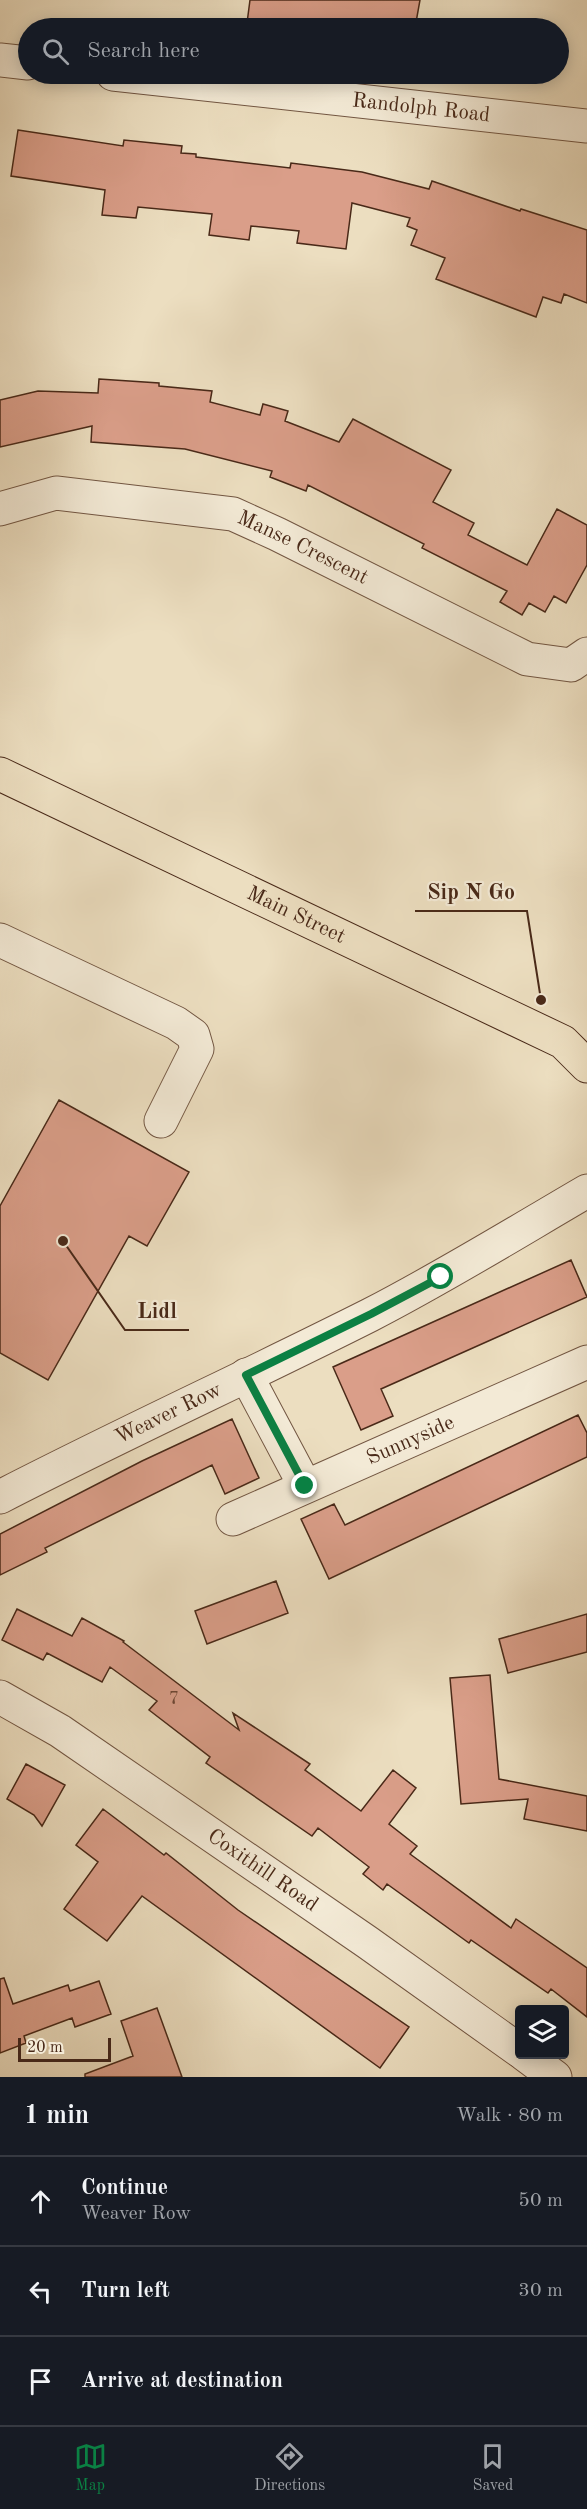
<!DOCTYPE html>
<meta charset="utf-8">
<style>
body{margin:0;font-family:"Old Standard TT",serif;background:#242831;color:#f1f3f6}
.controls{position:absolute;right:18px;bottom:18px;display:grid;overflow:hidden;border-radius:6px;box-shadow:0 3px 15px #0003}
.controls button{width:54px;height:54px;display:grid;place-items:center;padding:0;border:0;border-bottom:2px solid #363941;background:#171b24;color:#f1f3f6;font:30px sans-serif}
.scale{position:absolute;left:18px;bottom:15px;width:93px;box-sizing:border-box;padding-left:6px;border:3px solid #492918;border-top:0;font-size:16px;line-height:21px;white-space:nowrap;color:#492918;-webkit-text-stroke:4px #f3ead6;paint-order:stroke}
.stop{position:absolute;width:18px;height:18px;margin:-14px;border:4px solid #0b8043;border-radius:50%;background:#fff}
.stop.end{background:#0b8043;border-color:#fff;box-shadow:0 2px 6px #0008}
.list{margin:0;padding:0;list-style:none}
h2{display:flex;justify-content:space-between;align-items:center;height:78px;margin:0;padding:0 24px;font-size:26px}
h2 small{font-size:20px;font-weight:400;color:#9ea1a6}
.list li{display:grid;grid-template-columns:39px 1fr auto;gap:18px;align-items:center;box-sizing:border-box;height:90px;padding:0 24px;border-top:2px solid #363941}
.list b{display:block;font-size:22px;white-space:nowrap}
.list p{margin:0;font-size:20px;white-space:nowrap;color:#9ea1a6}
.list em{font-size:20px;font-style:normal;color:#9ea1a6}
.icon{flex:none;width:33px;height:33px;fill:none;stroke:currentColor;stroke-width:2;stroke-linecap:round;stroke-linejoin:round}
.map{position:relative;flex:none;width:587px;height:2077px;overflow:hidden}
.search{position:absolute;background:#171b24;box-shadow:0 3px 15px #0003;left:18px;right:18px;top:18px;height:66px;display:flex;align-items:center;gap:15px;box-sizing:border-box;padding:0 21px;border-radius:33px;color:#9ea1a6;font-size:22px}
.sheet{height:348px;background:#171b24}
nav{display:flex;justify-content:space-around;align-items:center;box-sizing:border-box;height:84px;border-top:2px solid #363941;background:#171b24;font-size:16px;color:#9ea1a6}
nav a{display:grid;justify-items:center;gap:3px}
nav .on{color:#0b8043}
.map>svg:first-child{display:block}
.building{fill:#da9e89;stroke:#492918;stroke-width:1.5}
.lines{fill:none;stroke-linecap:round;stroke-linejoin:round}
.minor-casing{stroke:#725642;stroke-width:35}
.major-casing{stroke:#492918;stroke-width:35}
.minor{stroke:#f3ead6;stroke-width:33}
.major{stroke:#ecdec0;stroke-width:33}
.route{stroke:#0b8043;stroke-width:8}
.labels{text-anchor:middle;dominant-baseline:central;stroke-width:4.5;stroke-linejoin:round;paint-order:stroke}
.number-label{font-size:18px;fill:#6d4634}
.street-label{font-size:21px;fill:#492918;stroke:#f3ead6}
.leader{fill:none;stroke:#492918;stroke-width:2}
.callout-dot{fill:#492918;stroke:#f3ead6;stroke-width:2}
.callout-label{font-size:22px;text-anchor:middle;font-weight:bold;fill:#492918;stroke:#f3ead6;stroke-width:4.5;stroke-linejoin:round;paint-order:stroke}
</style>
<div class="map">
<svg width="587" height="2077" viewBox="0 0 587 2077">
<rect width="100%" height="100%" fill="#ecdec0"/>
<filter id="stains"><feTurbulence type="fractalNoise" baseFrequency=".00333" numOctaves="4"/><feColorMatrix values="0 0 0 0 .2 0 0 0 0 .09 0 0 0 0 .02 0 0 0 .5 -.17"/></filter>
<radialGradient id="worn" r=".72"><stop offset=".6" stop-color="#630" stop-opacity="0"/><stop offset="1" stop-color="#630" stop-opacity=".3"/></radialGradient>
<path class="building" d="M 250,0 L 420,0 L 415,28 L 349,28 L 319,24 L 308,28 L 283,28 L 247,23 Z
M 18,130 L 123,146 L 124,140 L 182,146 L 181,153 L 196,154 L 196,157 L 290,168 L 291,163 L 362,172 L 429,189 L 432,181 L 520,211 L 521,209 L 587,230 L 587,303 L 564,294 L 561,303 L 543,297 L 536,317 L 436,279 L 445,258 L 411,245 L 417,230 L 407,226 L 410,218 L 352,203 L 346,249 L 297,243 L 299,231 L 251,226 L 249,240 L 209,235 L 212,214 L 138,207 L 136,218 L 102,215 L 105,190 L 11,176 Z
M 99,379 L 159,383 L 159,386 L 212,391 L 210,402 L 260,415 L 263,404 L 288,411 L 285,421 L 339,442 L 353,419 L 451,470 L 433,502 L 474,523 L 468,535 L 527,565 L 557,509 L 587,525 L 587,565 L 566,603 L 554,596 L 545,612 L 529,603 L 522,615 L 500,602 L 507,591 L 422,548 L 424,544 L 308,485 L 306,491 L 270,477 L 272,471 L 185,449 L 91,442 L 92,426 L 0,447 L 0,400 L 38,391 L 98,393 Z
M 59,1100 L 189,1172 L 147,1246 L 129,1236 L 48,1380 L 0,1353 L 0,1206 Z
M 571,1260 L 587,1297 L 381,1389 L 393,1416 L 361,1430 L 333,1367 Z
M 578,1415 L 587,1433 L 587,1457 L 329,1579 L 301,1519 L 334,1504 L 345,1525 Z
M 232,1419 L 259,1478 L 225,1494 L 212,1465 L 45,1548 L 47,1552 L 0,1575 L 0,1534 L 142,1461 Z
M 276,1581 L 288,1613 L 207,1644 L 195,1611 Z
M 17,1609 L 72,1636 L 82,1618 L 124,1641 L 123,1642 L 239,1730 L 233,1713 L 310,1764 L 305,1770 L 361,1811 L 393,1770 L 416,1788 L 389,1824 L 417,1846 L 410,1854 L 511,1928 L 516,1919 L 587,1968 L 587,2017 L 551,1989 L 548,1993 L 471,1940 L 469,1943 L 387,1884 L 383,1890 L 363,1874 L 369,1867 L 318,1828 L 312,1836 L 206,1763 L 210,1757 L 149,1710 L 157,1701 L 110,1667 L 102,1682 L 47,1653 L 43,1660 L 2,1640 Z
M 587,1614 L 587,1652 L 508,1673 L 499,1639 Z
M 490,1675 L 499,1779 L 587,1796 L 587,1831 L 524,1819 L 528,1799 L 461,1804 L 450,1678 Z
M 26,1764 L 65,1785 L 42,1826 L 34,1815 L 7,1799 Z
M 103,1809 L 164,1855 L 166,1853 L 238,1910 L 409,2027 L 380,2068 L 142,1896 L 107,1941 L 64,1909 L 98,1862 L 76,1845 Z
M 4,1978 L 13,2004 L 68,1985 L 70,1991 L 99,1981 L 111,2014 L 75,2027 L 72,2018 L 24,2036 L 26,2043 L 0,2053 L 0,1979 Z
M 157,2008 L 182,2077 L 85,2077 L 85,2074 L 133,2056 L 121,2021 Z"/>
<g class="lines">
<defs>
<g id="minor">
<path d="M 0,60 L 28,63"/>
<path id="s1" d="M 113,74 L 587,126"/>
<path id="s2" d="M 0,509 L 56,493 L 233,514 L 277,534 L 527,659 L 571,665 L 587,654"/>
<path d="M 0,940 L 176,1023 L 193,1035 L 197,1049 L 161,1121"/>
<path d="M 246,1375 L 305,1486"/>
<path id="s3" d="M 0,1497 C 122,1434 247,1377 370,1315 C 444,1277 515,1233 587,1191"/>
<path id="s4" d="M 233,1519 L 587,1362"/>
<path id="s5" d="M 0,1697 L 60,1731 L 367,1942 L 520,2051"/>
<path d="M 524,2054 L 555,2077"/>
</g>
<g id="major">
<path id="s6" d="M 0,774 L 563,1042 L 587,1066"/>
</g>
</defs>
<use href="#minor" class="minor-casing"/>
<use href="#major" class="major-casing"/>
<use href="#minor" class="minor"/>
<use href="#major" class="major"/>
</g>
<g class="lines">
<path class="route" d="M 305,1486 L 246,1375 L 371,1314 L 441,1277"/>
</g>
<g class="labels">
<g class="number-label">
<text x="174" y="1699">7</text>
</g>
<g class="street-label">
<text stroke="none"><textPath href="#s1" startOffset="310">Randolph Road</textPath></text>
<text stroke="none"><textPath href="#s2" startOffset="314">Manse Crescent</textPath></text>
<text stroke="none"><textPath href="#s6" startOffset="328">Main Street</textPath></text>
<text stroke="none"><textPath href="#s3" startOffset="188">Weaver Row</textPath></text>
<text stroke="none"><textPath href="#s4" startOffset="194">Sunnyside</textPath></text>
<text stroke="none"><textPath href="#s5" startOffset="315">Coxithill Road</textPath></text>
</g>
</g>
<path class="leader" d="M541 1000L527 911H415M63 1241L125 1330H189"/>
<g class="callout-dot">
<circle cx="541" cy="1000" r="6"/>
<circle cx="63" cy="1241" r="6"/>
</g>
<g class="callout-label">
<text x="471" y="899">Sip N Go</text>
<text x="157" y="1318">Lidl</text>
</g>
<rect width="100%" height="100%" filter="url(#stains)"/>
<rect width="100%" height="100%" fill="url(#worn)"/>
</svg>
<div class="controls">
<button><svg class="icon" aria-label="layers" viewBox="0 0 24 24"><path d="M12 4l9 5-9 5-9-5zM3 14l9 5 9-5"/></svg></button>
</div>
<div class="scale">20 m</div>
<div class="stop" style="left:441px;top:1277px"></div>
<div class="stop end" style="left:305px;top:1486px"></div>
<div class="search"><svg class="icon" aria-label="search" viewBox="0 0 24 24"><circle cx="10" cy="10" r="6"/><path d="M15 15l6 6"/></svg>Search here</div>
</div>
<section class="sheet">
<h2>1 min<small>Walk · 80 m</small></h2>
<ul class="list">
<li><svg class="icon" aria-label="ahead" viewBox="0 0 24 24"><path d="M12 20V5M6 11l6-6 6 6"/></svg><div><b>Continue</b><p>Weaver Row</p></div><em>50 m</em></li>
<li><svg class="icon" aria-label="left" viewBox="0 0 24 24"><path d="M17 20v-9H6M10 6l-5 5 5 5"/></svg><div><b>Turn left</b></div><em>30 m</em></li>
<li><svg class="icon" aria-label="arrive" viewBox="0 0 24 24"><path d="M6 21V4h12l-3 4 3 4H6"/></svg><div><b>Arrive at destination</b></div></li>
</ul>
</section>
<nav>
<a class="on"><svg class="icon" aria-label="map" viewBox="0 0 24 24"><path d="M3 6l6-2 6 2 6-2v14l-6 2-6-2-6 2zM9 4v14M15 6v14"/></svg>Map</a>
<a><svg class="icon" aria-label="directions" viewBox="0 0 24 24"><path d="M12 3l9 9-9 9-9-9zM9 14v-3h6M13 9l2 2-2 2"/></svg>Directions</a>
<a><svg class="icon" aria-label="saved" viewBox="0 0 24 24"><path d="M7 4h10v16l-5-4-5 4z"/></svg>Saved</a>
</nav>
